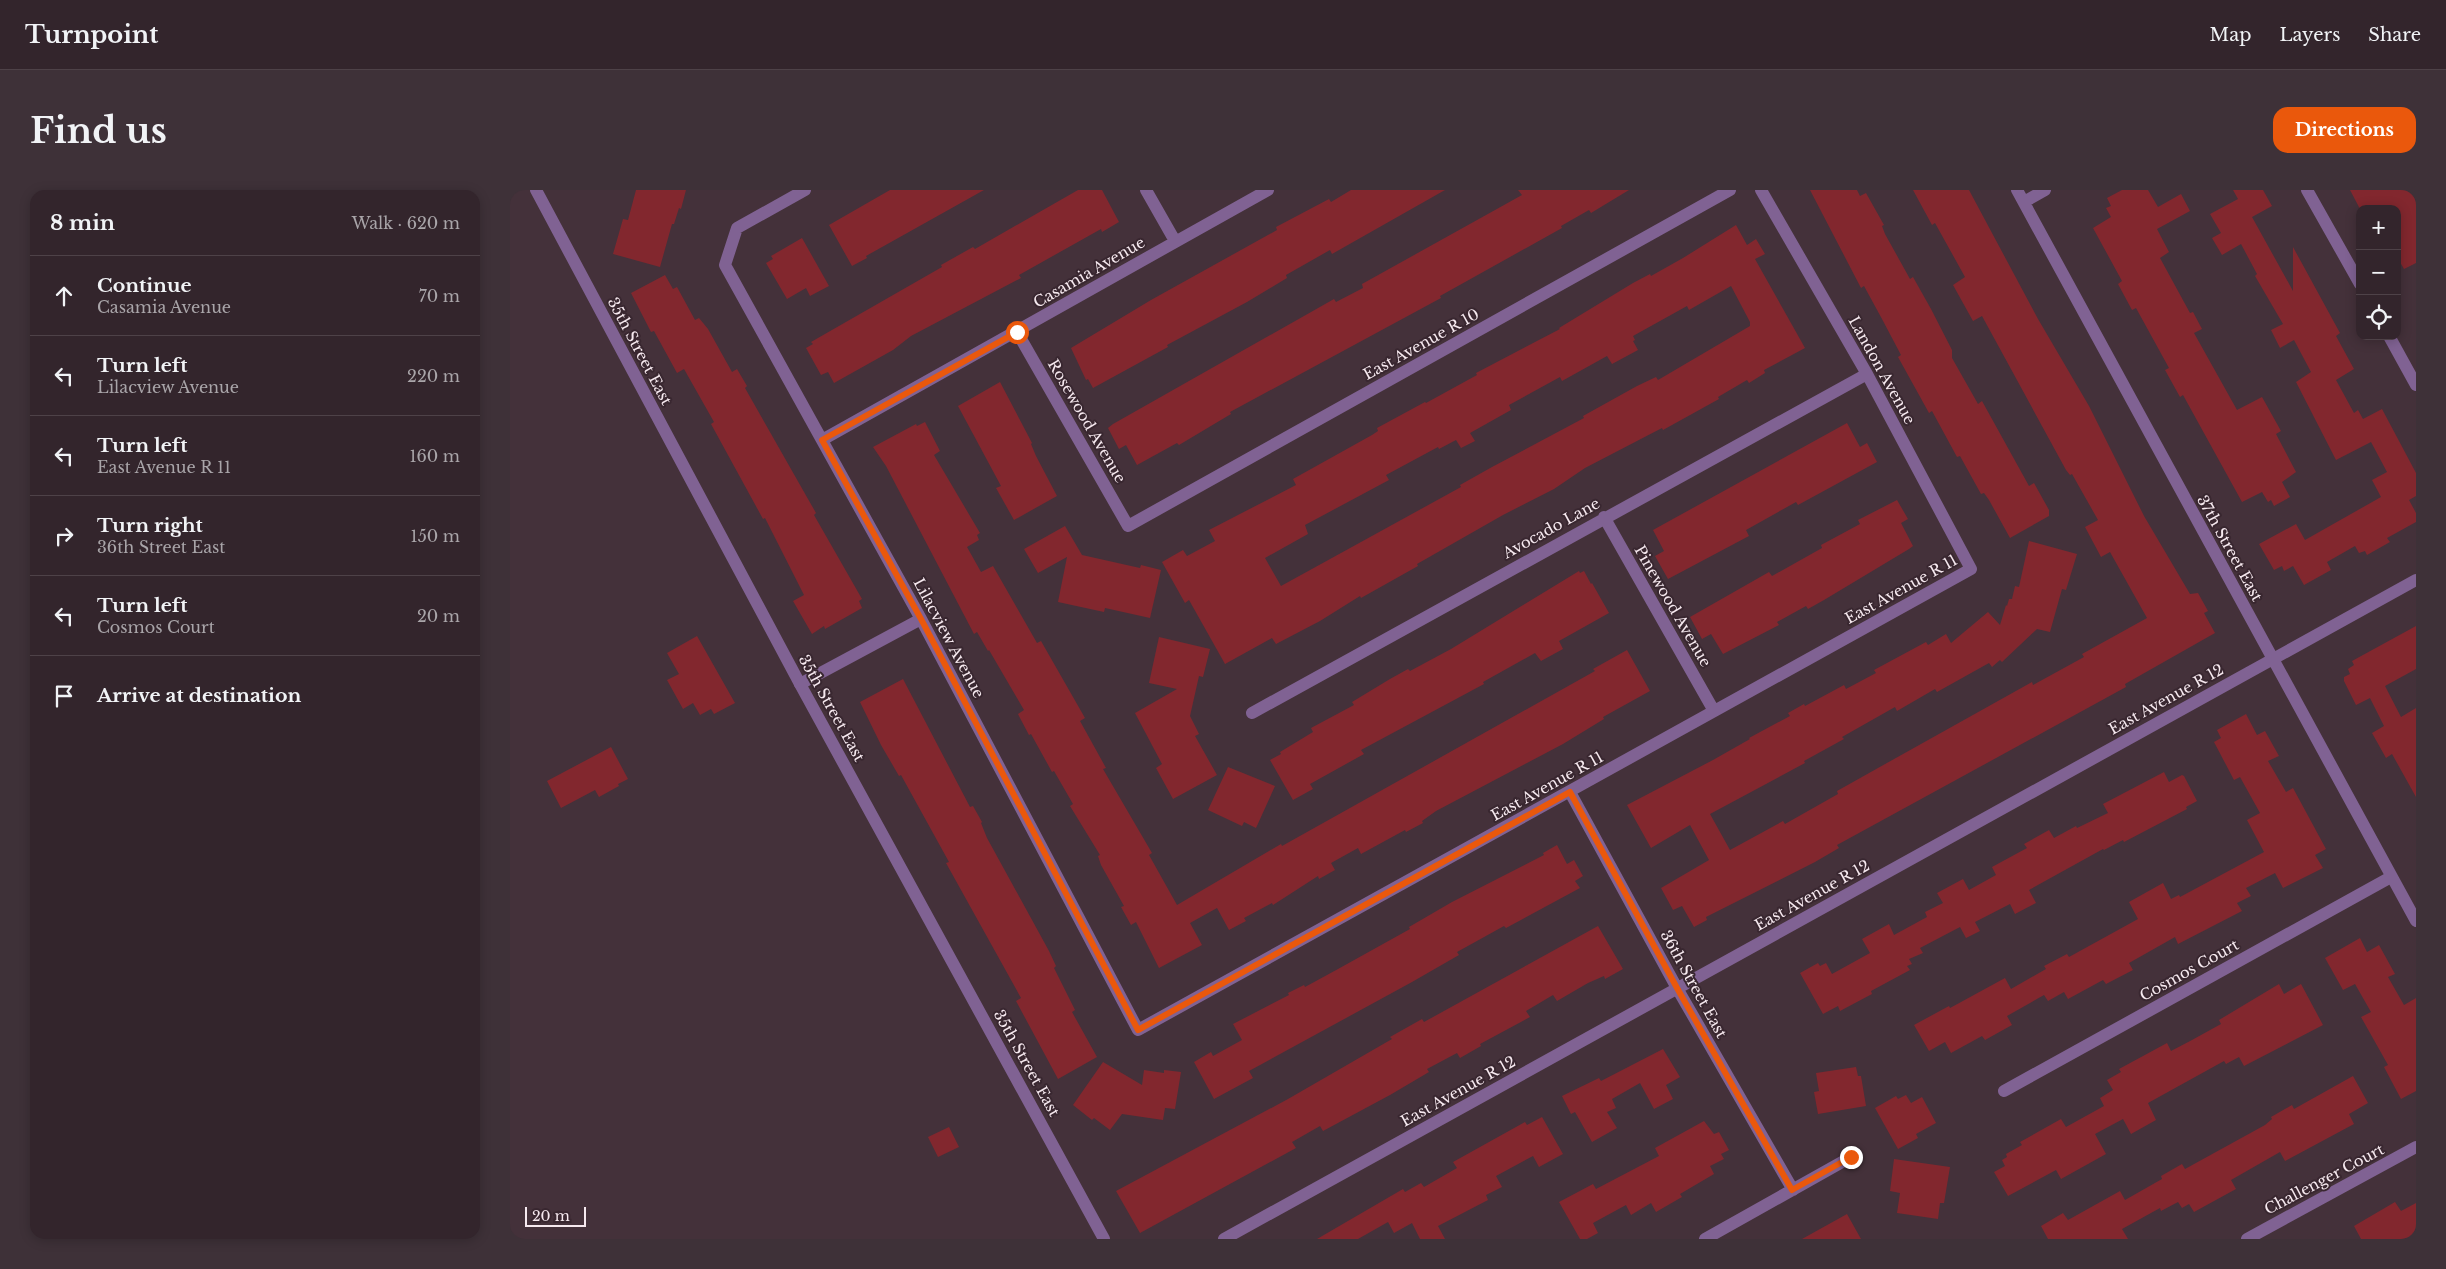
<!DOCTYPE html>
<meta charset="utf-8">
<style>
body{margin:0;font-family:"Libre Baskerville",serif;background:#3e3138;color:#f1f3f6}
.controls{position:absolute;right:15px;top:15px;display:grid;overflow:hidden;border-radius:10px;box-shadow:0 2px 12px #0003}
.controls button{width:45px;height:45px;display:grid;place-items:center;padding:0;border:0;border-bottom:1px solid #4e4248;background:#33252c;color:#f1f3f6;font:25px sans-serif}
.scale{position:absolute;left:15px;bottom:12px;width:61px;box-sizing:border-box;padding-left:5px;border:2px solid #f6e9ef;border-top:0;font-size:14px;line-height:18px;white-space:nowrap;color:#f6e9ef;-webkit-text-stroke:4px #392730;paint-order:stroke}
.stop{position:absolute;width:15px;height:15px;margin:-11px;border:4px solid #ea580c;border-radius:50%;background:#fff}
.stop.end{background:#ea580c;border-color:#fff;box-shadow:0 1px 5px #0008}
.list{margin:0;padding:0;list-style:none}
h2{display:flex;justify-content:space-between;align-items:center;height:65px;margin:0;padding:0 20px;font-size:21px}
h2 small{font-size:16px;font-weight:400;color:#a9a5a9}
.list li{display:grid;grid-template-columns:32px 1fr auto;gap:15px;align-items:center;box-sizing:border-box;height:80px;padding:0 20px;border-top:1px solid #4e4248}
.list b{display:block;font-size:19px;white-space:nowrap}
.list p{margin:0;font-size:16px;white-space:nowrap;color:#a9a5a9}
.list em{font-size:16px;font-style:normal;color:#a9a5a9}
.icon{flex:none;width:28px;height:28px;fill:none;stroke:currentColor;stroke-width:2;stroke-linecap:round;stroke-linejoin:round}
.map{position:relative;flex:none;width:1906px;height:1049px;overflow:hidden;border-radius:15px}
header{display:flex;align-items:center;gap:30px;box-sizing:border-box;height:70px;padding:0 25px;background:#33252c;border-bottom:1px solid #4e4248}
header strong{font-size:24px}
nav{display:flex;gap:28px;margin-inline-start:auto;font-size:18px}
.intro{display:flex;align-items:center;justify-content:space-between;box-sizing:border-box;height:120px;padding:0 30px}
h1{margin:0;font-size:35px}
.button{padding:12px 22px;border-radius:15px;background:#ea580c;color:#fff;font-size:18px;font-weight:700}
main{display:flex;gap:30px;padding:0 30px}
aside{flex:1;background:#33252c;border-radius:15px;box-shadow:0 2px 12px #0003}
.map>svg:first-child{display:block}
.building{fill:#82272e;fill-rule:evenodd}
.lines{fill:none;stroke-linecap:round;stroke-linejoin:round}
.minor{stroke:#806293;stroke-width:12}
.tertiary{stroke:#806293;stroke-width:12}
.route{stroke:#ea580c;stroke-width:6}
.labels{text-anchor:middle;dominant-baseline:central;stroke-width:4;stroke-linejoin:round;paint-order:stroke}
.street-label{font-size:15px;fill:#f6e9ef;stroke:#392730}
</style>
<header>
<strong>Turnpoint</strong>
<nav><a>Map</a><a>Layers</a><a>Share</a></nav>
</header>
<div class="intro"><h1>Find us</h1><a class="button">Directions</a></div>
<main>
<aside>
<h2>8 min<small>Walk · 620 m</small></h2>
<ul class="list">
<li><svg class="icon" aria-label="ahead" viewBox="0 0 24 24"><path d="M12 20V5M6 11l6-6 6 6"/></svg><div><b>Continue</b><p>Casamia Avenue</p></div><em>70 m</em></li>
<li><svg class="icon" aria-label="left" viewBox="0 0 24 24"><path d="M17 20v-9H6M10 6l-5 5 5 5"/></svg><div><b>Turn left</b><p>Lilacview Avenue</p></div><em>220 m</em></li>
<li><svg class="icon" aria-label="left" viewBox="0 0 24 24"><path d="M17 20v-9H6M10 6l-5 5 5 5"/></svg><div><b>Turn left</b><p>East Avenue R 11</p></div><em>160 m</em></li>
<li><svg class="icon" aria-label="right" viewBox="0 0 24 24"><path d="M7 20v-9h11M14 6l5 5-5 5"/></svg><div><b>Turn right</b><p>36th Street East</p></div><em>150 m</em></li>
<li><svg class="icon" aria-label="left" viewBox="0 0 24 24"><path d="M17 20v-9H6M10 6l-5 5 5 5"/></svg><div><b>Turn left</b><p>Cosmos Court</p></div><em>20 m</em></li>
<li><svg class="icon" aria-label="arrive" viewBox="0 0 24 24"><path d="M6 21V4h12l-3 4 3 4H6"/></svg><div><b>Arrive at destination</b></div></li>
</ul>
</aside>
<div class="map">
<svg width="1906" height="1049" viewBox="0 0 1906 1049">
<rect width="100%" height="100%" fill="#44313a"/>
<path class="building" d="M 126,0 L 176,0 L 171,19 L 169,18 L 164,34 L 162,34 L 150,77 L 103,64 L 113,29 L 118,30 Z
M 380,0 L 474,0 L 356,66 L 357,68 L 342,76 L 319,35 Z
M 568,0 L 592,0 L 609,32 L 592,42 L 591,39 L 509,85 L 511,88 L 401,146 L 383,160 L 324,193 L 318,182 L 311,185 L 296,158 L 303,154 L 301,152 L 432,77 L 431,75 L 463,57 L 465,59 Z
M 841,0 L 935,0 L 822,64 L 820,60 L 776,85 L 777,88 L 737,112 L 657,155 L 658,157 L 583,198 L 578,189 L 576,190 L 561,158 L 641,110 L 767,40 L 766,37 L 819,9 L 821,12 Z
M 1008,0 L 1119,0 L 1081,23 L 1079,20 L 1051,36 L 1052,38 L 930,106 L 931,108 L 720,222 L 721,224 L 669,255 L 667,253 L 627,275 L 616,255 L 609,259 L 598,238 L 603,234 L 824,109 L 826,112 L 853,98 L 852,94 L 1012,5 Z
M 1300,0 L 1347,0 L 1350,6 L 1356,3 L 1374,35 L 1372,36 L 1375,44 L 1400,89 L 1403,87 L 1421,119 L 1442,160 L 1442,168 L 1468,214 L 1472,211 L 1519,296 L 1524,293 L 1539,320 L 1539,326 L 1500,348 L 1479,310 L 1474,303 L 1471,304 L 1450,266 L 1447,267 L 1422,221 L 1419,223 L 1388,167 L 1391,165 L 1372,129 L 1354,96 L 1351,98 Z
M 1403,0 L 1459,0 L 1528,129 L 1579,216 L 1634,326 L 1680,404 L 1688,403 L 1698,421 L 1694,423 L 1705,443 L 1615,494 L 1616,497 L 1327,655 L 1329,658 L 1305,672 L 1196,727 L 1197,730 L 1184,737 L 1172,716 L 1163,720 L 1151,698 L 1199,670 L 1180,635 L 1141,658 L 1117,615 L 1203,570 L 1240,549 L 1239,548 L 1280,526 L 1278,523 L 1294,514 L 1295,516 L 1334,495 L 1336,499 L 1366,483 L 1364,480 L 1416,452 L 1418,455 L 1436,444 L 1441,453 L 1478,422 L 1490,435 L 1496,415 L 1497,416 L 1499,409 L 1502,409 L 1505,396 L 1509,397 L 1519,351 L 1567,364 L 1556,400 L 1552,399 L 1540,442 L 1527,439 L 1492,472 L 1490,470 L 1482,477 L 1479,473 L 1427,502 L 1425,499 L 1387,521 L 1385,517 L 1332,547 L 1334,549 L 1294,571 L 1295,573 L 1200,624 L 1220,660 L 1273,631 L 1275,634 L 1328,604 L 1327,601 L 1368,578 L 1522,492 L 1523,495 L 1574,467 L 1572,464 L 1637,428 L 1600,362 L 1591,367 L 1575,337 L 1588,330 L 1562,284 L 1560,285 L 1556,280 L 1472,126 L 1463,131 L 1443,95 L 1455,87 L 1425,33 L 1422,35 Z
M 1612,0 L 1638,0 L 1648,17 L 1671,4 L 1680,21 L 1647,39 L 1659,62 L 1650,68 L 1680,123 L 1683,122 L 1692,139 L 1684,143 L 1727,220 L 1752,207 L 1771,241 L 1766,244 L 1786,282 L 1772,292 L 1780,307 L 1764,316 L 1761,310 L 1758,312 L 1752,302 L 1732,312 L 1673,205 L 1670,207 L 1655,180 L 1659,178 L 1626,118 L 1622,120 L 1608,94 L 1612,91 L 1583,38 L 1601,27 L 1596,18 L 1601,16 L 1597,8 Z
M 1723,0 L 1753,0 L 1762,16 L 1742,27 L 1783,101 L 1783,57 L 1830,143 L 1826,146 L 1844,179 L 1826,190 L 1844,223 L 1848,220 L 1853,229 L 1872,219 L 1906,283 L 1906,306 L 1899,310 L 1906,323 L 1906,332 L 1877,348 L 1880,352 L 1857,365 L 1855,361 L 1849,363 L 1845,356 L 1817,372 L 1821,380 L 1794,395 L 1783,376 L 1774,381 L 1772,376 L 1764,380 L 1749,354 L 1786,334 L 1795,350 L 1871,307 L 1862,290 L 1877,282 L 1861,252 L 1826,270 L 1786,192 L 1801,182 L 1784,150 L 1770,158 L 1761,140 L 1773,134 L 1745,86 L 1747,84 L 1731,54 L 1712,65 L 1702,48 L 1711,43 L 1700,24 L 1728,9 Z
M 1840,0 L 1906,0 L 1906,73 L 1894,79 L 1887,67 L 1887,19 L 1850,19 Z
M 1226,35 L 1237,55 L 1246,49 L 1255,64 L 1245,69 L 1295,158 L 1254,180 L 1255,183 L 1239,193 L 1237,190 L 1208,207 L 1209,209 L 1153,240 L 1152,238 L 1075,278 L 1044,299 L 993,325 L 907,374 L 908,376 L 851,408 L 850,406 L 810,431 L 766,454 L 762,448 L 715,474 L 679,410 L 675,413 L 652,372 L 673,360 L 677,366 L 705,351 L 699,340 L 786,295 L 783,289 L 862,245 L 868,241 L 867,238 L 915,212 L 916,213 L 967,185 L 966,183 L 1050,139 L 1049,138 L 1123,93 L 1140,84 L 1141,86 L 1173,68 ZM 1221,96 L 1240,132 L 1240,136 L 1148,190 L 1146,187 L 1127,196 L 1073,226 L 1074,228 L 982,277 L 950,295 L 951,297 L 771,396 L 755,368 L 798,344 L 795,335 L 879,290 L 876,285 L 928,257 L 929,259 L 946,250 L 951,258 L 965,251 L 960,243 L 1001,220 L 999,215 L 1050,187 L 1052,191 L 1097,166 L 1102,174 L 1128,160 L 1123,151 L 1125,150 L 1123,146 L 1177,116 L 1179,120 Z
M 292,48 L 319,96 L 300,106 L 296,98 L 277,109 L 256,73 L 263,69 L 261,66 Z
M 155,85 L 163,99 L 167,97 L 185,130 L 189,128 L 198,139 L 222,182 L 227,179 L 237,196 L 235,198 L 298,309 L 306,323 L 304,325 L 352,409 L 349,411 L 352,418 L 315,439 L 314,436 L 302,444 L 283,411 L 294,405 L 255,328 L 253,329 L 201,234 L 204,232 L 174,179 L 167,183 L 144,141 L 141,142 L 121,103 Z
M 490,192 L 522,253 L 521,254 L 526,266 L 547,306 L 504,330 L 486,298 L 491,296 L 448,216 Z
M 415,232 L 430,261 L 424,265 L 470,343 L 467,345 L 469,350 L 457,357 L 471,382 L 483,376 L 527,453 L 531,451 L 575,528 L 570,531 L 596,578 L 593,579 L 642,663 L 639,665 L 667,715 L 771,654 L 772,656 L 1085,481 L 1083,479 L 1117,460 L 1140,501 L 1093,527 L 1094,529 L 1053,554 L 926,621 L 912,631 L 913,633 L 896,642 L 895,640 L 851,664 L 848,658 L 821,673 L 825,680 L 809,689 L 808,686 L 763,715 L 762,713 L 734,728 L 736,731 L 719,740 L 707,718 L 680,733 L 692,755 L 649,778 L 626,732 L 621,735 L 611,717 L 614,716 L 591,675 L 588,666 L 590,665 L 560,616 L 563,614 L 544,581 L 542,582 L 521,544 L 519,545 L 510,528 L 508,524 L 514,520 L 479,460 L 478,461 L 467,442 L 464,444 L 376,276 L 363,257 L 406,234 L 407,236 Z
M 1337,233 L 1350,257 L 1357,253 L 1367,272 L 1288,315 L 1286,312 L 1236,340 L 1239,346 L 1158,389 L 1145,366 L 1154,361 L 1143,340 Z
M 1387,310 L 1398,329 L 1391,333 L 1403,356 L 1399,359 L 1314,410 L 1298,419 L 1296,416 L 1267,432 L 1269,435 L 1213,464 L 1201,444 L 1192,449 L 1180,427 L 1259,382 L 1262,386 L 1312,358 L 1311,355 L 1350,334 L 1348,330 Z
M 555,336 L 572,365 L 630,378 L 631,375 L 651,380 L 640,428 L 595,418 L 594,422 L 548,412 L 557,367 L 528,383 L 514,359 Z
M 1069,381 L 1070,383 L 1074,381 L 1081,394 L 1082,393 L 1099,423 L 1049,451 L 1053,459 L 1031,471 L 1025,463 L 973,492 L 974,494 L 851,560 L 854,564 L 800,594 L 803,599 L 783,610 L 760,570 L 771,564 L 770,562 L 803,542 L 801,538 L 844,515 L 842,512 L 880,489 L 898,479 L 900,481 L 941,459 Z
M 1906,436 L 1906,479 L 1875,496 L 1891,527 L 1906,518 L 1906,607 L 1882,564 L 1876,568 L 1862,543 L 1874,536 L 1860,508 L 1846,515 L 1834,491 L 1834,487 L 1840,484 L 1838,479 L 1844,475 L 1842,471 Z
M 187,446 L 225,513 L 204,524 L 201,519 L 190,525 L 183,513 L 173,519 L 157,490 L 169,484 L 157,463 Z
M 649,447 L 700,459 L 693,487 L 689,486 L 680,526 L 689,544 L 685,546 L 707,585 L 663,609 L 646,578 L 652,574 L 625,523 L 667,499 L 639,493 Z
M 393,489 L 460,617 L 463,616 L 472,632 L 471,633 L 477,648 L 539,761 L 546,776 L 544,778 L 565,820 L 562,822 L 587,867 L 548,889 L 506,811 L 511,808 L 436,673 L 439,672 L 391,585 L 389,586 L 371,555 L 350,512 Z
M 1736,524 L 1747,545 L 1755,541 L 1769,566 L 1758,571 L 1776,602 L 1783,598 L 1816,659 L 1805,665 L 1813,678 L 1773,698 L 1765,683 L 1736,698 L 1741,706 L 1727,713 L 1732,721 L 1668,754 L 1665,747 L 1619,773 L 1623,780 L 1596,794 L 1593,790 L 1558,809 L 1554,802 L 1538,811 L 1534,805 L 1497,826 L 1502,835 L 1475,850 L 1472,846 L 1441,863 L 1435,852 L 1419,861 L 1404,835 L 1439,816 L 1440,818 L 1495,788 L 1501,799 L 1536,779 L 1534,776 L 1557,764 L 1559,767 L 1628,729 L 1619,712 L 1653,693 L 1661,709 L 1669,705 L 1670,707 L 1754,662 L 1737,630 L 1750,623 L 1730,587 L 1724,590 L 1704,552 L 1711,548 L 1707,540 Z
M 101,557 L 118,589 L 108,594 L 109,596 L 89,607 L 85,600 L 51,618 L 37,591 Z
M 718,577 L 765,596 L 746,638 L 734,632 L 732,636 L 698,620 Z
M 1654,582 L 1659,592 L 1672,585 L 1674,586 L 1687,611 L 1676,617 L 1677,619 L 1614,652 L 1613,650 L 1594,660 L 1593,659 L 1519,700 L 1526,713 L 1505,724 L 1500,714 L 1465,732 L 1470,741 L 1456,748 L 1450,737 L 1410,758 L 1413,763 L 1399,769 L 1402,774 L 1397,776 L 1400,780 L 1361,801 L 1362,804 L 1330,821 L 1328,816 L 1313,824 L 1290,783 L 1308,773 L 1310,776 L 1316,773 L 1322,784 L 1360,763 L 1352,749 L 1379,734 L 1384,745 L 1417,727 L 1415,722 L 1433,713 L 1427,703 L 1453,689 L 1459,700 L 1486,685 L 1482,677 L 1517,658 L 1514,654 L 1539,640 L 1544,648 L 1566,636 L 1567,638 L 1598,623 L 1593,614 Z
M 1047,655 L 1057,674 L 1064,670 L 1073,686 L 1065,691 L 1070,698 L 996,738 L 994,736 L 947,762 L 949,765 L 902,792 L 739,881 L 743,888 L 704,909 L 684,872 L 701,862 L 703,866 L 732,850 L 723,834 L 779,805 L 778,803 L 794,795 L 795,797 L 828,779 L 900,739 L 899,737 L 942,712 L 1034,665 L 1033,663 Z
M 1088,736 L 1113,779 L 1095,789 L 1094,786 L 1078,793 L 1047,811 L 1043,805 L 1016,821 L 1020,827 L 970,854 L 971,856 L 950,868 L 947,863 L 917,879 L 919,882 L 880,905 L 813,941 L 810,936 L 782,952 L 786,958 L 630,1043 L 606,1001 L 778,909 L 882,849 L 880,847 L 912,829 L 914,832 Z
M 1850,748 L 1857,762 L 1869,755 L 1885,784 L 1878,787 L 1894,815 L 1906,808 L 1906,901 L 1891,909 L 1874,877 L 1878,875 L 1851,827 L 1861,822 L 1845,794 L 1833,800 L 1815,768 Z
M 1769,794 L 1774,804 L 1791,794 L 1813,835 L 1734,876 L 1729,867 L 1716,874 L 1714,871 L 1638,913 L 1646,930 L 1621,944 L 1613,929 L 1585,944 L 1596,964 L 1551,989 L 1546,980 L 1498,1006 L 1484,982 L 1495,976 L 1492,970 L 1497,967 L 1496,964 L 1512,955 L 1510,952 L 1551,929 L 1556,937 L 1594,916 L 1590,908 L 1603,900 L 1597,890 L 1611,882 L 1609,879 L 1657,853 L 1661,861 L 1682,850 L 1711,834 L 1709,830 Z
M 1153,859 L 1170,887 L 1156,895 L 1163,909 L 1144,919 L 1130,893 L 1102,909 L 1106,918 L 1097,922 L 1107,938 L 1082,952 L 1065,922 L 1061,924 L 1052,906 L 1089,888 L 1091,891 Z
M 593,872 L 632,895 L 634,880 L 654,883 L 654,880 L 671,882 L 665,919 L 655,918 L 653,930 L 612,924 L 600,940 L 584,928 L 582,930 L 563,915 Z
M 1346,877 L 1348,886 L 1351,886 L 1356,916 L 1308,924 L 1304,902 L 1309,901 L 1306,883 Z
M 1843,886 L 1858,913 L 1839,924 L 1844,934 L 1775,971 L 1770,962 L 1721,990 L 1726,999 L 1684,1022 L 1679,1014 L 1672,1018 L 1668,1012 L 1651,1021 L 1650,1018 L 1612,1039 L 1618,1049 L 1538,1049 L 1531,1036 L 1553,1023 L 1558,1030 L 1610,1001 L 1615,1010 L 1652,989 L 1651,986 L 1672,974 L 1675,979 L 1755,935 L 1762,929 L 1761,927 L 1782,915 L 1784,919 Z
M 1396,905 L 1401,913 L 1412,907 L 1426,933 L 1406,944 L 1408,948 L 1388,959 L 1365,918 L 1386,906 L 1388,909 Z
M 1032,927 L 1053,964 L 1029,977 L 1023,966 L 986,986 L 992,997 L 976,1005 L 978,1010 L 928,1036 L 935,1049 L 910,1049 L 902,1033 L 884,1043 L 878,1032 L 848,1049 L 807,1049 L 893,999 L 895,1002 L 911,993 L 914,997 L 947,978 L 943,972 L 1015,932 L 1017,935 Z
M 1194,931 L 1204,944 L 1209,942 L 1219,960 L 1211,964 L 1214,969 L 1200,976 L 1204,984 L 1170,1004 L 1172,1007 L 1146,1022 L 1141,1013 L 1121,1025 L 1116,1015 L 1083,1033 L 1088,1043 L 1077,1049 L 1070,1049 L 1049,1012 L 1083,994 L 1086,999 L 1149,966 L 1145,958 Z
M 439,937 L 449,957 L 428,967 L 418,947 Z
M 1384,969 L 1440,977 L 1434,1013 L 1430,1013 L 1428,1029 L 1387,1023 L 1390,1003 L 1380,1001 Z
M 1885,1012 L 1891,1021 L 1906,1013 L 1906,1049 L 1851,1049 L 1844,1036 Z
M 1337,1024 L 1351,1049 L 1292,1049 Z"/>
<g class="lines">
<path class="minor" d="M 295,0 L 227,38 L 215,75 L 411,429 L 628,840 L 1461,379 L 1357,184 L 1251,0
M 636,0 L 665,51
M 1507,0 L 1906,731
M 1797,0 L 1850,94
M 1514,12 L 1535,0
M 507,142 L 618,336 L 1220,0
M 1879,146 L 1906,195
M 312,250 L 758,0
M 1094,327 L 1204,521
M 290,494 L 411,429
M 742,523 L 1357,184
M 1060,602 L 1167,798 L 1283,1000
M 1494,901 L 1881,687
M 714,1049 L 1906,390
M 1195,1049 L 1341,967
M 1737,1049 L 1906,957"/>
<path class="tertiary" d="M 26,0 L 290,494 L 594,1049"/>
</g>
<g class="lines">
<path class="route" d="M 507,142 L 312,250 L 411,429 L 628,840 L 1060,602 L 1167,798 L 1282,1000 L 1341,967"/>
</g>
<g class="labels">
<g class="street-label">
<text transform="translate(579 82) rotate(-30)">Casamia Avenue</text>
<text transform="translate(911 154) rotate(-29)">East Avenue R 10</text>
<text transform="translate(130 161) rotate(62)">35th Street East</text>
<text transform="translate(1372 180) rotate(61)">Landon Avenue</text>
<text transform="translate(577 231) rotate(60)">Rosewood Avenue</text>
<text transform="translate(1041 338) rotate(-29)">Avocado Lane</text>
<text transform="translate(1720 358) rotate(61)">37th Street East</text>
<text transform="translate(1391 399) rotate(-29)">East Avenue R 11</text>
<text transform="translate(1163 416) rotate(60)">Pinewood Avenue</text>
<text transform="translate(439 448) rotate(62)">Lilacview Avenue</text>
<text transform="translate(1656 509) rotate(-29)">East Avenue R 12</text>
<text transform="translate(322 518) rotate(61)">35th Street East</text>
<text transform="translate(1037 596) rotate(-29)">East Avenue R 11</text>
<text transform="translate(1302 705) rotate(-29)">East Avenue R 12</text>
<text transform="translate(1679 780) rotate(-29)">Cosmos Court</text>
<text transform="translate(1184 794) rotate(61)">36th Street East</text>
<text transform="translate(517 873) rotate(61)">35th Street East</text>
<text transform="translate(948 901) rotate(-29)">East Avenue R 12</text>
<text transform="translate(1814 989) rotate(-28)">Challenger Court</text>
</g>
</g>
</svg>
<div class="controls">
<button>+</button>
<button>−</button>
<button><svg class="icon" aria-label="locate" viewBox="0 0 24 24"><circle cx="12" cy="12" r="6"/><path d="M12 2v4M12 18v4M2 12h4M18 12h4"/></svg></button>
</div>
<div class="scale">20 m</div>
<div class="stop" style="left:507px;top:142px"></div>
<div class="stop end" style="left:1341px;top:967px"></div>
</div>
</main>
